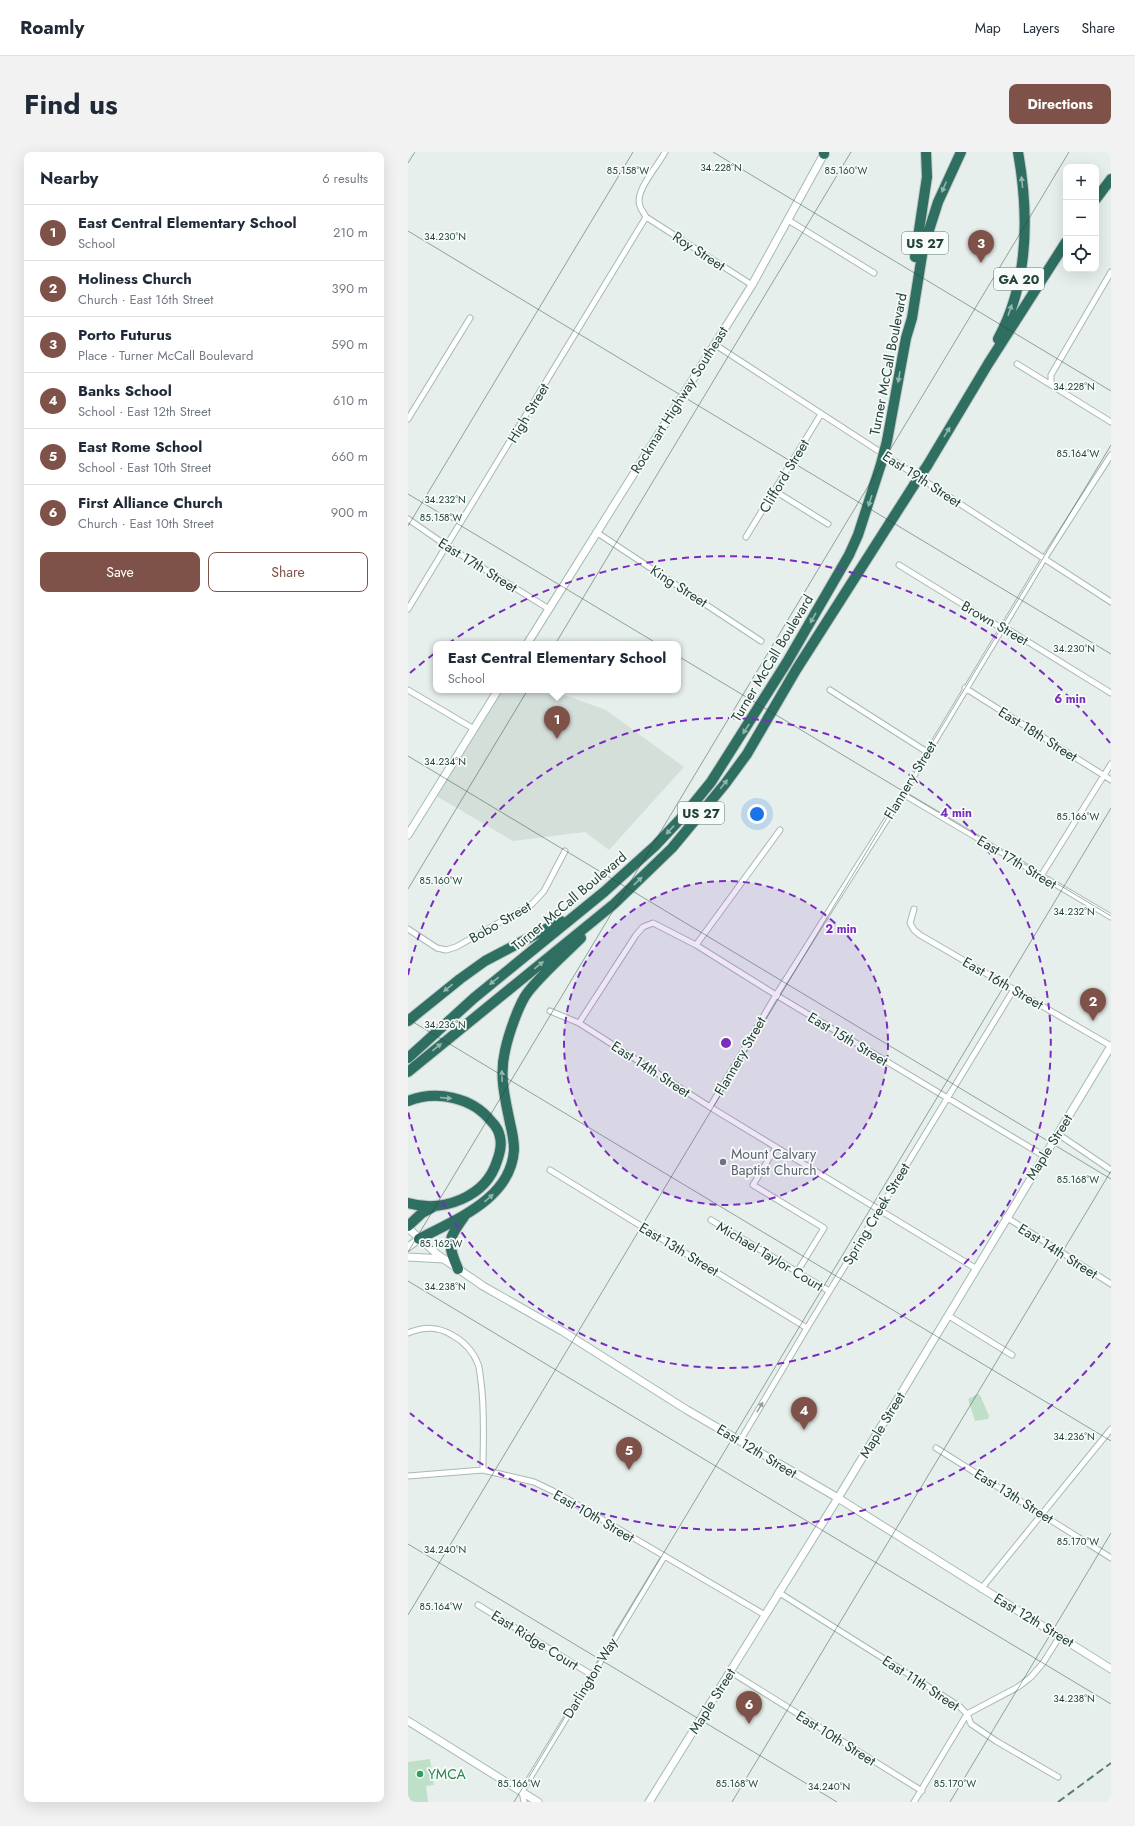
<!DOCTYPE html>
<meta charset="utf-8">
<style>
body{margin:0;font-family:Jost,sans-serif;background:#f2f2f3;color:#1f2937}
.controls{position:absolute;right:12px;top:12px;display:grid;overflow:hidden;border-radius:8px;box-shadow:0 4px 16px #0002}
.controls button{width:36px;height:36px;display:grid;place-items:center;padding:0;border:0;border-bottom:1px solid #e0e1e3;background:#fff;color:#1f2937;font:20px sans-serif}
.you{position:absolute;left:349px;top:662px;width:14px;height:14px;margin:-10px;border:3px solid #fff;border-radius:50%;background:#1a73e8;box-shadow:0 0 0 6px #1a73e833}
.badge{display:grid;place-items:center;width:26px;height:26px;border-radius:50%;background:#7f5249;color:#fff;font-size:13px;font-weight:700}
.pin{position:absolute;translate:-50% -33px;filter:drop-shadow(0 1px 2px #0008)}
.pin::after{content:'';position:absolute;top:21px;width:14px;height:12px;background:inherit;clip-path:polygon(0 0,100% 0,50% 100%)}
.popup{position:absolute;left:25px;top:489px;width:248px;height:52px;box-sizing:border-box;display:grid;place-content:center;border-radius:8px;background:#fff;filter:drop-shadow(0 1px 3px #0005);font-size:13px;white-space:nowrap;color:#747a83}
.popup b{font-size:15px;color:#1f2937}
.popup::after{content:'';position:absolute;left:50%;top:100%;margin-left:-8px;border:8px solid transparent;border-top-color:#fff}
.list{margin:0;padding:0;list-style:none}
h2{display:flex;justify-content:space-between;align-items:center;height:52px;margin:0;padding:0 16px;font-size:17px}
h2 small{font-size:13px;font-weight:400;color:#747a83}
.list li{display:grid;grid-template-columns:26px 1fr auto;gap:12px;align-items:center;box-sizing:border-box;height:56px;padding:0 16px;border-top:1px solid #e0e1e3}
.list b{display:block;font-size:15px;white-space:nowrap}
.list p{margin:0;font-size:13px;white-space:nowrap;color:#747a83}
.list em{font-size:13px;font-style:normal;color:#747a83}
.actions{display:flex;gap:8px;padding:12px 16px}
.actions a{flex:1;padding:9px 0;border:1px solid #7f5249;border-radius:8px;text-align:center;font-size:14px;color:#7f5249}
.actions .main{background:#7f5249;color:#fff}
.icon{flex:none;width:22px;height:22px;fill:none;stroke:currentColor;stroke-width:2;stroke-linecap:round;stroke-linejoin:round}
.map{position:relative;flex:none;width:703px;height:1650px;overflow:hidden;border-radius:8px}
header{display:flex;align-items:center;gap:24px;box-sizing:border-box;height:56px;padding:0 20px;background:#fff;border-bottom:1px solid #e0e1e3}
header strong{font-size:19px}
nav{display:flex;gap:22px;margin-inline-start:auto;font-size:14px}
.intro{display:flex;align-items:center;justify-content:space-between;box-sizing:border-box;height:96px;padding:0 24px}
h1{margin:0;font-size:28px}
.button{padding:10px 18px;border-radius:8px;background:#7f5249;color:#fff;font-size:14px;font-weight:700}
main{display:flex;gap:24px;padding:0 24px}
aside{flex:1;background:#fff;border-radius:8px;box-shadow:0 4px 16px #0002}
.map>svg:first-child{display:block}
.built{fill:#d4dfda}
.green{fill:#bfe0c8}
.lines{fill:none;stroke-linecap:round;stroke-linejoin:round}
.street-casing{stroke:#a8b8b2;stroke-width:7}
.secondary-casing{stroke:#a4bbb3;stroke-width:9}
.highway-casing{stroke:#c2cac8;stroke-width:12}
.street{stroke:#fff;stroke-width:5}
.secondary{stroke:#fff;stroke-width:7}
.highway{stroke:#2f6f62;stroke-width:10}
.rail{stroke:#5f7d75;stroke-width:2;stroke-dasharray:8 4;stroke-linecap:butt}
.highway-bridge-casing{stroke:#c2cac8;stroke-width:12;stroke-linecap:butt}
.highway-bridge{stroke:#2f6f62;stroke-width:10}
.oneway{fill:#93b5ae}
.oneway2{fill:#92a09c}
.ticks{fill:none;stroke:#24423a;stroke-width:1;stroke-opacity:0.45}
.ring{fill:none;stroke:#7b2cbf;stroke-width:2;stroke-dasharray:7 5}
.worship-dot{fill:#6b7280;stroke:#f7fbf9;stroke-width:1.5}
.leisure-dot{fill:#2e9e5b;stroke:#f7fbf9;stroke-width:1.5}
.labels{text-anchor:middle;dominant-baseline:central;stroke-width:3.5;stroke-linejoin:round;paint-order:stroke}
.shield{fill:#f7fbf9;stroke:#637a73;stroke-width:1}
.shield-label{font-size:13px;font-weight:bold;fill:#24423a}
.street-label{font-size:14px;fill:#24423a;stroke:#f7fbf9}
.worship-label{font-size:14px;fill:#5b616d;stroke:#f7fbf9;text-anchor:start}
.leisure-label{font-size:14px;fill:#27864d;stroke:#f7fbf9;text-anchor:start}
.ticks-label{font-size:10px;text-anchor:middle;fill:#24423a;stroke:#f7fbf9;stroke-width:3.5;stroke-linejoin:round;paint-order:stroke}
.centre{fill:#7b2cbf;stroke:#f7fbf9;stroke-width:2}
.ring-label{font-size:12px;text-anchor:middle;font-weight:bold;fill:#7b2cbf;stroke:#f7fbf9;stroke-width:3.5;stroke-linejoin:round;paint-order:stroke}
</style>
<header>
<strong>Roamly</strong>
<nav><a>Map</a><a>Layers</a><a>Share</a></nav>
</header>
<div class="intro"><h1>Find us</h1><a class="button">Directions</a></div>
<main>
<aside>
<h2>Nearby<small>6 results</small></h2>
<ul class="list">
<li><span class="badge">1</span><div><b>East Central Elementary School</b><p>School</p></div><em>210 m</em></li>
<li><span class="badge">2</span><div><b>Holiness Church</b><p>Church · East 16th Street</p></div><em>390 m</em></li>
<li><span class="badge">3</span><div><b>Porto Futurus</b><p>Place · Turner McCall Boulevard</p></div><em>590 m</em></li>
<li><span class="badge">4</span><div><b>Banks School</b><p>School · East 12th Street</p></div><em>610 m</em></li>
<li><span class="badge">5</span><div><b>East Rome School</b><p>School · East 10th Street</p></div><em>660 m</em></li>
<li><span class="badge">6</span><div><b>First Alliance Church</b><p>Church · East 10th Street</p></div><em>900 m</em></li>
</ul>
<div class="actions"><a class="main">Save</a><a>Share</a></div>
</aside>
<div class="map">
<svg width="703" height="1650" viewBox="0 0 703 1650">
<rect width="100%" height="100%" fill="#e6efeb"/>
<path class="built" d="M 90,538 L 143,538 L 198,558 L 276,615 L 201,698 L 177,680 L 105,689 L 25,642 Z"/>
<path class="green" d="M 570,1242 L 572,1243 L 581,1264 L 580,1267 L 567,1269 L 560,1247 Z
M 22,1607 L 26,1633 L 18,1634 L 20,1650 L 0,1650 L 0,1610 Z"/>
<g class="lines">
<defs>
<path id="street" d="M 257,0 C 250,14 226,39 232,54 C 233,58 236,61 238,65 L 344,133
M 380,68 L 466,121
M 306,192 L 703,450
M 609,212 L 703,270
M 643,233 L 643,223 L 703,120
M 0,267 L 62,166
M 367,339 L 420,372
M 0,367 L 39,394 L 141,457
M 188,380 L 353,489
M 338,385 L 413,262
M 491,413 L 590,474 L 596,475 L 703,541
M 0,457 L 238,65
M 557,536 L 703,628
M 0,538 L 66,577
M 422,538 L 519,600
M 495,642 L 703,765
M 633,724 L 703,612
M 506,757 L 502,771 L 506,778 L 512,783 L 703,894
M 0,777 L 29,796 L 38,798 L 48,795 L 124,752 L 136,739 L 157,699
M 288,793 L 372,678
M 142,859 L 171,871 L 302,955 L 567,1116
M 171,871 L 228,783 L 235,775 L 245,771 L 288,793 L 368,843 L 636,1004
M 302,955 L 368,843 L 495,642 L 636,407 L 703,303
M 650,982 L 703,1018
M 368,995 L 345,1033 L 416,1076 L 389,1120
M 142,1018 L 399,1176
M 598,1065 L 703,1132
M 303,1068 L 421,1139
M 541,1164 L 604,1203
M 0,1181 C 16,1175 29,1174 44,1183 C 55,1189 65,1199 70,1212 C 72,1217 72,1224 73,1230 C 77,1259 75,1289 75,1318
M 332,1289 L 399,1176 L 606,837
M 528,1296 L 703,1406
M 0,1324 L 75,1318 L 126,1330 L 149,1341 L 357,1463
M 573,1437 L 703,1277
M 370,1440 L 551,1554 L 559,1562 L 563,1572 L 588,1589 L 650,1625
M 70,1453 L 184,1523
M 323,1520 L 514,1639
M 116,1650 L 114,1639 L 256,1405
M 506,1650 L 559,1562 L 610,1535 L 623,1525 L 635,1511 L 652,1484"/>
<path id="secondary" d="M 119,492 L 344,133 L 417,0
M 0,683 L 90,538
M 0,1076 L 30,1103 L 75,1134 L 154,1179 L 279,1258 L 430,1346 L 703,1517
M 0,1095 L 11,1087
M 0,1105 L 36,1107
M 0,1569 L 130,1650
M 241,1650 L 430,1346 L 703,894"/>
<path id="highway" d="M 416,2 L 416,0
M 688,47 L 703,27
M 507,105 L 519,25 L 518,0
M 590,187 C 621,130 621,62 610,0
M 479,289 L 498,186 L 504,166 L 515,97 L 530,50 L 553,0
M 519,314 L 580,212 L 658,90
M 0,869 L 52,827 L 77,809 L 153,769
M 0,906 L 66,846 L 196,740 L 247,694 L 277,662 L 303,630 L 379,510 L 441,403 L 450,383 L 473,312
M 0,920 L 206,752 L 264,696 L 317,632 L 339,602 L 388,518 L 506,333
M 0,949 C 28,938 64,945 83,969 C 87,973 91,979 92,985 C 94,993 92,1001 89,1009 C 78,1045 35,1061 0,1051
M 0,1074 L 14,1061 L 25,1055
M 11,1087 C 48,1067 103,1047 106,998 C 106,989 104,979 102,971 C 97,946 91,924 97,899 C 100,884 111,851 120,840 C 136,820 156,803 173,786
M 50,1117 C 39,1091 39,1088 56,1065"/>
</defs>
<use href="#street" class="street-casing"/>
<use href="#secondary" class="secondary-casing"/>
<use href="#highway" class="highway-casing"/>
<use href="#street" class="street"/>
<use href="#secondary" class="secondary"/>
<use href="#highway" class="highway"/>
<path class="rail" d="M 650,1650 L 703,1611"/>
<defs>
<path id="highway-bridge" d="M 473,312 L 479,289
M 506,333 L 519,314"/>
</defs>
<use href="#highway-bridge" class="highway-bridge-casing"/>
<use href="#highway-bridge" class="highway-bridge"/>
</g>
<defs><path id="oneway-solid" d="M-6-.8H1V-3.2L6.5 0L1 3.2V.8H-6Z"/></defs>
<g class="oneway">
<use href="#oneway-solid" transform="translate(614 30) rotate(-96)"/>
<use href="#oneway-solid" transform="translate(536 35) rotate(113)"/>
<use href="#oneway-solid" transform="translate(602 158) rotate(-71)"/>
<use href="#oneway-solid" transform="translate(491 225) rotate(100)"/>
<use href="#oneway-solid" transform="translate(539 280) rotate(-59)"/>
<use href="#oneway-solid" transform="translate(462 349) rotate(108)"/>
<use href="#oneway-solid" transform="translate(405 466) rotate(120)"/>
<use href="#oneway-solid" transform="translate(338 577) rotate(123)"/>
<use href="#oneway-solid" transform="translate(316 632) rotate(-52)"/>
<use href="#oneway-solid" transform="translate(262 678) rotate(133)"/>
<use href="#oneway-solid" transform="translate(230 729) rotate(-44)"/>
<use href="#oneway-solid" transform="translate(131 813) rotate(-39)"/>
<use href="#oneway-solid" transform="translate(86 829) rotate(141)"/>
<use href="#oneway-solid" transform="translate(40 836) rotate(141)"/>
<use href="#oneway-solid" transform="translate(29 895) rotate(-39)"/>
<use href="#oneway-solid" transform="translate(94 924) rotate(-91)"/>
<use href="#oneway-solid" transform="translate(38 946) rotate(5)"/>
<use href="#oneway-solid" transform="translate(81 1046) rotate(-41)"/>
</g>
<use class="oneway2" href="#oneway-solid" transform="translate(352 1255) rotate(-59)"/>
<path class="ticks" d="M 305,0 L 703,239M 0,11 L 7,0M 0,79 L 703,502M 0,342 L 703,764M 0,374 L 225,0M 0,604 L 703,1027M 0,737 L 443,0M 0,867 L 703,1289M 0,1100 L 661,0M 0,1129 L 703,1552M 0,1392 L 429,1650M 0,1463 L 703,293M 106,1650 L 703,656M 324,1650 L 703,1019M 542,1650 L 703,1381"/>
<circle cx="318" cy="891" r="162" fill="#7b2cbf" fill-opacity=".12"/>
<g class="ring">
<circle cx="318" cy="891" r="162"/>
<path d="M0 823A325 325 0 1 1 0 959"/>
<path d="M702 1191A487 487 0 0 1 2 1261M2 521A487 487 0 0 1 702 591"/>
</g>
<circle class="worship-dot" cx="315" cy="1010" r="4"/>
<circle class="leisure-dot" cx="12" cy="1622" r="4"/>
<g class="labels">
<g class="shield">
<rect x="494" y="80" width="46" height="22" rx="3"/>
<rect x="586" y="116" width="50" height="22" rx="3"/>
<rect x="270" y="650" width="46" height="22" rx="3"/>
</g>
<g class="shield-label">
<text x="517" y="91">US 27</text>
<text x="611" y="127">GA 20</text>
<text x="293" y="661">US 27</text>
</g>
<g class="street-label">
<text transform="translate(291 99) rotate(33)">Roy Street</text>
<text transform="translate(480 212) rotate(-79)">Turner McCall Boulevard</text>
<text transform="translate(271 248) rotate(-58)">Rockmart Highway Southeast</text>
<text transform="translate(120 261) rotate(-59)">High Street</text>
<text transform="translate(376 324) rotate(-59)">Clifford Street</text>
<text transform="translate(514 327) rotate(33)">East 19th Street</text>
<text transform="translate(70 413) rotate(32)">East 17th Street</text>
<text transform="translate(271 434) rotate(33)">King Street</text>
<text transform="translate(587 471) rotate(30)">Brown Street</text>
<text transform="translate(364 506) rotate(-59)">Turner McCall Boulevard</text>
<text transform="translate(630 582) rotate(32)">East 18th Street</text>
<text transform="translate(502 628) rotate(-59)">Flannery Street</text>
<text transform="translate(609 710) rotate(31)">East 17th Street</text>
<text transform="translate(161 749) rotate(-40)">Turner McCall Boulevard</text>
<text transform="translate(92 770) rotate(-30)">Bobo Street</text>
<text transform="translate(595 831) rotate(30)">East 16th Street</text>
<text transform="translate(440 887) rotate(31)">East 15th Street</text>
<text transform="translate(332 904) rotate(-60)">Flannery Street</text>
<text transform="translate(243 917) rotate(33)">East 14th Street</text>
<text transform="translate(641 995) rotate(-58)">Maple Street</text>
<text transform="translate(468 1062) rotate(-59)">Spring Creek Street</text>
<text transform="translate(271 1097) rotate(31)">East 13th Street</text>
<text transform="translate(650 1099) rotate(32)">East 14th Street</text>
<text transform="translate(362 1104) rotate(31)">Michael Taylor Court</text>
<text transform="translate(474 1273) rotate(-59)">Maple Street</text>
<text transform="translate(349 1299) rotate(31)">East 12th Street</text>
<text transform="translate(606 1344) rotate(32)">East 13th Street</text>
<text transform="translate(186 1364) rotate(30)">East 10th Street</text>
<text transform="translate(626 1468) rotate(31)">East 12th Street</text>
<text transform="translate(127 1488) rotate(32)">East Ridge Court</text>
<text transform="translate(182 1526) rotate(-59)">Darlington Way</text>
<text transform="translate(513 1531) rotate(33)">East 11th Street</text>
<text transform="translate(304 1549) rotate(-58)">Maple Street</text>
<text transform="translate(428 1586) rotate(32)">East 10th Street</text>
</g>
<g class="worship-label">
<text x="323" y="1002">Mount Calvary<tspan x="323" dy="16">Baptist Church</tspan></text>
</g>
<g class="leisure-label">
<text x="20" y="1622">YMCA</text>
</g>
</g>
<g class="ticks-label">
<text x="313" y="19">34.228°N</text>
<text x="220" y="22">85.158°W</text>
<text x="438" y="22">85.160°W</text>
<text x="37" y="88">34.230°N</text>
<text x="666" y="238">34.228°N</text>
<text x="670" y="305">85.164°W</text>
<text x="37" y="351">34.232°N</text>
<text x="33" y="369">85.158°W</text>
<text x="666" y="500">34.230°N</text>
<text x="37" y="613">34.234°N</text>
<text x="670" y="668">85.166°W</text>
<text x="33" y="732">85.160°W</text>
<text x="666" y="763">34.232°N</text>
<text x="37" y="876">34.236°N</text>
<text x="670" y="1031">85.168°W</text>
<text x="33" y="1095">85.162°W</text>
<text x="37" y="1138">34.238°N</text>
<text x="666" y="1288">34.236°N</text>
<text x="670" y="1393">85.170°W</text>
<text x="37" y="1401">34.240°N</text>
<text x="33" y="1458">85.164°W</text>
<text x="666" y="1550">34.238°N</text>
<text x="111" y="1635">85.166°W</text>
<text x="329" y="1635">85.168°W</text>
<text x="547" y="1635">85.170°W</text>
<text x="421" y="1638">34.240°N</text>
</g>
<circle cx="318" cy="891" r="6" class="centre"/>
<g class="ring-label">
<text x="662" y="551">6 min</text>
<text x="548" y="665">4 min</text>
<text x="433" y="781">2 min</text>
</g>
</svg>
<div class="controls">
<button>+</button>
<button>−</button>
<button><svg class="icon" aria-label="locate" viewBox="0 0 24 24"><circle cx="12" cy="12" r="6"/><path d="M12 2v4M12 18v4M2 12h4M18 12h4"/></svg></button>
</div>
<div class="you"></div>
<div class="pin badge" style="left:149px;top:587px">1</div>
<div class="popup"><b>East Central Elementary School</b>School</div>
<div class="pin badge" style="left:685px;top:869px">2</div>
<div class="pin badge" style="left:573px;top:111px">3</div>
<div class="pin badge" style="left:396px;top:1278px">4</div>
<div class="pin badge" style="left:221px;top:1318px">5</div>
<div class="pin badge" style="left:341px;top:1572px">6</div>
</div>
</main>
